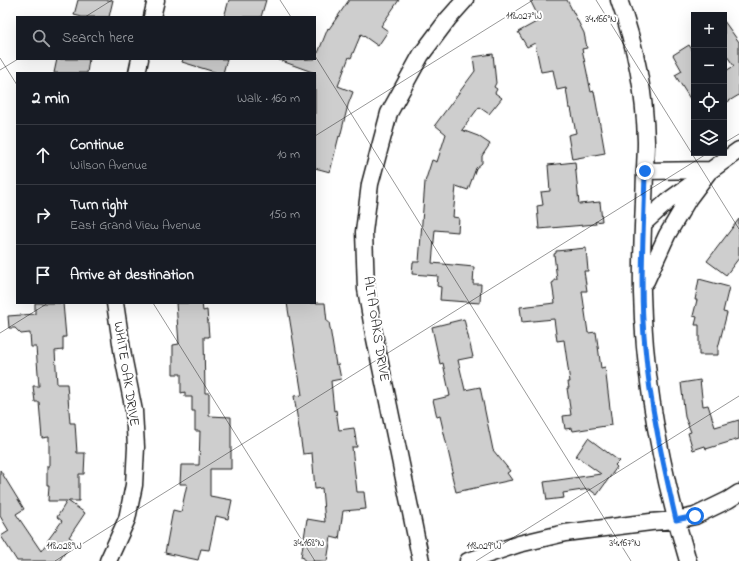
<!DOCTYPE html>
<meta charset="utf-8">
<style>
body{margin:0;font-family:"Indie Flower",sans-serif;background:#20242c;color:#f1f3f6}
.controls{position:absolute;right:12px;top:12px;display:grid;overflow:hidden;border-radius:0px;box-shadow:0 4px 16px #0002}
.controls button{width:36px;height:36px;display:grid;place-items:center;padding:0;border:0;border-bottom:1px solid #363941;background:#171b24;color:#f1f3f6;font:20px sans-serif}
.stop{position:absolute;width:12px;height:12px;margin:-9px;border:3px solid #1a73e8;border-radius:50%;background:#fff}
.stop.end{background:#1a73e8;border-color:#fff;box-shadow:0 1px 4px #0008}
.list{margin:0;padding:0;list-style:none}
h2{display:flex;justify-content:space-between;align-items:center;height:52px;margin:0;padding:0 16px;font-size:17px}
h2 small{font-size:13px;font-weight:400;color:#9ea1a6}
.list li{display:grid;grid-template-columns:26px 1fr auto;gap:12px;align-items:center;box-sizing:border-box;height:60px;padding:0 16px;border-top:1px solid #363941}
.list b{display:block;font-size:15px;white-space:nowrap}
.list p{margin:0;font-size:13px;white-space:nowrap;color:#9ea1a6}
.list em{font-size:13px;font-style:normal;color:#9ea1a6}
.icon{flex:none;width:22px;height:22px;fill:none;stroke:currentColor;stroke-width:2;stroke-linecap:round;stroke-linejoin:round}
.map{position:relative;flex:none;width:739px;height:561px;overflow:hidden}
.search{position:absolute;background:#171b24;box-shadow:0 4px 16px #0002;left:16px;top:16px;width:300px;height:44px;display:flex;align-items:center;gap:10px;box-sizing:border-box;padding:0 14px;border-radius:0px;color:#9ea1a6;font-size:15px}
.panel{position:absolute;background:#171b24;box-shadow:0 4px 16px #0002;left:16px;top:72px;width:300px;height:232px;border-radius:0px}
.map>svg:first-child{display:block}
.building{fill:#cecece;stroke:#1c1c1c}
.lines{fill:none;stroke-linecap:round;stroke-linejoin:round}
.minor-casing{stroke:#1c1c1c;stroke-width:19}
.minor{stroke:#fff;stroke-width:16}
.route{stroke:#1a73e8;stroke-width:5}
.ticks{fill:none;stroke:#1c1c1c;stroke-width:1;stroke-opacity:0.45}
.labels{text-anchor:middle;dominant-baseline:central;stroke-width:4;stroke-linejoin:round;paint-order:stroke}
.street-label{font-size:14px;fill:#1c1c1c;stroke:#fff}
.ticks-label{font-size:10px;text-anchor:middle;fill:#1c1c1c;stroke:#fff;stroke-width:4;stroke-linejoin:round;paint-order:stroke}
</style>
<div class="map">
<svg width="739" height="561" viewBox="0 0 739 561">
<rect width="100%" height="100%" fill="#fff"/>
<filter id="ink" filterUnits="userSpaceOnUse"><feTurbulence type="fractalNoise" baseFrequency=".025" numOctaves="2"/><feDisplacementMap in="SourceGraphic" scale="8" xChannelSelector="R" yChannelSelector="G"/><feConvolveMatrix kernelMatrix="1 2 1 2 8 2 1 2 1" color-interpolation-filters="sRGB"/></filter>
<g filter="url(#ink)">
<path class="building" d="M 78,0 L 113,0 L 109,17 L 82,17 L 74,15 Z
M 229,0 L 266,0 L 261,17 L 224,17 Z
M 349,0 L 399,0 L 381,26 L 388,31 L 378,46 L 361,34 L 351,58 L 349,57 L 338,86 L 353,92 L 348,105 L 340,137 L 339,136 L 330,172 L 315,168 L 315,73 L 279,60 L 315,59 L 315,52 L 318,53 L 328,28 L 329,29 Z
M 530,0 L 567,0 L 584,33 L 587,48 L 582,49 L 591,92 L 594,91 L 605,153 L 572,159 L 568,135 L 576,133 L 571,108 L 569,108 L 566,88 L 557,90 L 553,70 L 541,72 L 535,43 L 527,47 L 518,32 L 540,20 Z
M 724,21 L 739,42 L 739,95 L 724,104 L 724,72 L 734,66 L 724,52 Z
M 689,45 L 694,53 L 694,105 L 675,75 L 682,71 L 673,55 Z
M 493,54 L 496,83 L 494,87 L 497,89 L 495,93 L 502,98 L 489,114 L 479,107 L 462,130 L 478,136 L 490,144 L 482,156 L 482,163 L 476,168 L 468,190 L 456,186 L 453,217 L 459,218 L 458,232 L 435,230 L 432,263 L 474,267 L 473,284 L 481,284 L 480,303 L 440,300 L 441,287 L 437,286 L 438,276 L 412,274 L 413,262 L 419,262 L 425,182 L 432,160 L 437,162 L 446,134 L 435,125 L 475,71 L 473,57 Z
M 57,59 L 89,59 L 87,73 L 54,73 Z
M 183,59 L 227,59 L 223,73 L 218,73 L 182,62 Z
M 575,162 L 579,204 L 600,202 L 602,221 L 595,222 L 596,224 L 539,229 L 537,206 L 543,205 L 541,192 L 550,191 L 548,165 Z
M 739,219 L 739,258 L 726,275 L 707,261 Z
M 586,248 L 588,271 L 584,271 L 587,291 L 582,291 L 588,333 L 596,332 L 601,368 L 605,367 L 612,425 L 573,431 L 572,428 L 565,429 L 563,416 L 571,415 L 567,388 L 569,388 L 568,382 L 570,382 L 564,340 L 557,341 L 554,319 L 522,322 L 520,307 L 555,303 L 552,283 L 554,282 L 554,280 L 557,280 L 554,254 L 556,253 L 556,251 Z
M 699,279 L 729,287 L 723,312 L 727,313 L 718,348 L 718,355 L 699,355 L 699,325 L 695,325 L 697,317 L 693,316 L 697,300 L 695,300 Z
M 35,303 L 63,303 L 66,337 L 63,337 L 63,350 L 55,351 L 57,384 L 67,384 L 70,423 L 75,423 L 77,453 L 85,453 L 84,474 L 79,474 L 79,501 L 68,501 L 85,513 L 69,537 L 74,540 L 59,561 L 17,561 L 1,536 L 9,531 L 0,516 L 0,470 L 24,509 L 16,514 L 41,551 L 46,544 L 48,548 L 48,540 L 62,521 L 57,517 L 67,501 L 48,501 L 49,485 L 47,485 L 47,466 L 49,466 L 49,437 L 42,438 L 39,402 L 35,402 L 33,386 L 39,386 L 36,347 L 31,347 L 30,333 L 21,334 L 15,328 L 9,328 L 8,316 L 35,314 Z
M 176,303 L 202,303 L 203,311 L 207,310 L 209,337 L 204,337 L 205,393 L 209,393 L 209,416 L 231,417 L 231,469 L 210,469 L 210,496 L 232,500 L 228,519 L 216,516 L 209,550 L 201,549 L 198,560 L 165,553 L 173,510 L 181,512 L 187,484 L 180,484 L 181,465 L 199,465 L 200,431 L 195,431 L 195,411 L 192,411 L 192,397 L 185,397 L 185,392 L 181,393 L 181,374 L 173,374 L 173,345 L 179,344 Z
M 287,303 L 325,303 L 327,322 L 329,322 L 336,365 L 338,364 L 341,379 L 331,381 L 334,411 L 336,410 L 339,430 L 354,428 L 357,447 L 352,447 L 357,492 L 364,492 L 366,509 L 343,511 L 339,539 L 331,537 L 327,561 L 304,561 L 304,558 L 301,557 L 307,519 L 325,522 L 322,488 L 315,489 L 312,453 L 303,454 L 294,396 L 302,395 Z
M 464,319 L 473,357 L 458,360 L 465,390 L 480,387 L 493,450 L 510,471 L 507,473 L 512,480 L 456,492 L 451,472 L 453,472 L 440,416 L 437,417 L 433,400 L 450,396 L 443,363 L 440,364 L 432,327 Z
M 700,380 L 703,406 L 708,405 L 715,427 L 739,420 L 739,439 L 706,449 L 705,446 L 693,450 L 688,433 L 691,432 L 685,417 L 681,383 Z
M 588,438 L 619,461 L 615,465 L 617,467 L 597,495 L 589,489 L 563,493 L 564,498 L 547,500 L 544,482 L 601,474 L 576,456 Z"/>
<g class="lines">
<defs>
<path id="minor" d="M 619,0 C 636,47 645,92 646,142 C 646,152 645,162 645,172 C 644,212 641,253 642,293 C 644,384 662,474 688,561
M 152,17 L 156,0
M 137,73 L 140,59
M 645,171 L 710,170
M 644,223 L 668,201 L 739,150
M 646,281 L 667,235 L 689,198 L 710,170
M 108,561 L 127,519 L 134,485 L 136,447 L 134,411 L 123,356 L 115,303
M 421,561 L 374,334 L 366,289 L 364,232 L 370,184 L 389,113 L 421,55 L 448,19 L 465,0
M 468,561 L 519,544 L 565,533 L 651,522 L 676,520 L 695,516 L 728,500 L 739,493"/>
</defs>
<use href="#minor" class="minor-casing"/>
<use href="#minor" class="minor"/>
</g>
</g>
<g class="lines" filter="url(#ink)">
<path class="route" d="M 645,171 C 644,229 639,289 645,347 C 650,405 663,463 676,520 L 695,516"/>
</g>
<path class="ticks" d="M 280,0 L 291,17M 596,0 L 739,229M 85,17 L 112,0M 315,56 L 631,561M 0,58 L 17,85M 0,70 L 18,59M 315,136 L 533,0M 724,143 L 739,134M 153,303 L 315,561M 0,333 L 48,303M 55,561 L 708,153M 476,561 L 739,396"/>
<g class="labels">
<g class="street-label">
<text transform="translate(376 329) rotate(81)">ALTA OAKS DRIVE</text>
<text transform="translate(126 374) rotate(81)">WHITE OAK DRIVE</text>
</g>
</g>
<g class="ticks-label">
<text x="524" y="19">118.027°W</text>
<text x="601" y="22">34.166°N</text>
<text x="309" y="546">34.168°N</text>
<text x="625" y="546">34.167°N</text>
<text x="64" y="549">118.028°W</text>
<text x="484" y="549">118.029°W</text>
</g>
</svg>
<div class="controls">
<button>+</button>
<button>−</button>
<button><svg class="icon" aria-label="locate" viewBox="0 0 24 24"><circle cx="12" cy="12" r="6"/><path d="M12 2v4M12 18v4M2 12h4M18 12h4"/></svg></button>
<button><svg class="icon" aria-label="layers" viewBox="0 0 24 24"><path d="M12 4l9 5-9 5-9-5zM3 14l9 5 9-5"/></svg></button>
</div>
<div class="stop" style="left:695px;top:516px"></div>
<div class="stop end" style="left:645px;top:171px"></div>
<div class="search"><svg class="icon" aria-label="search" viewBox="0 0 24 24"><circle cx="10" cy="10" r="6"/><path d="M15 15l6 6"/></svg>Search here</div>
<section class="panel">
<h2>2 min<small>Walk · 160 m</small></h2>
<ul class="list">
<li><svg class="icon" aria-label="ahead" viewBox="0 0 24 24"><path d="M12 20V5M6 11l6-6 6 6"/></svg><div><b>Continue</b><p>Wilson Avenue</p></div><em>10 m</em></li>
<li><svg class="icon" aria-label="right" viewBox="0 0 24 24"><path d="M7 20v-9h11M14 6l5 5-5 5"/></svg><div><b>Turn right</b><p>East Grand View Avenue</p></div><em>150 m</em></li>
<li><svg class="icon" aria-label="arrive" viewBox="0 0 24 24"><path d="M6 21V4h12l-3 4 3 4H6"/></svg><div><b>Arrive at destination</b></div></li>
</ul>
</section>
</div>
